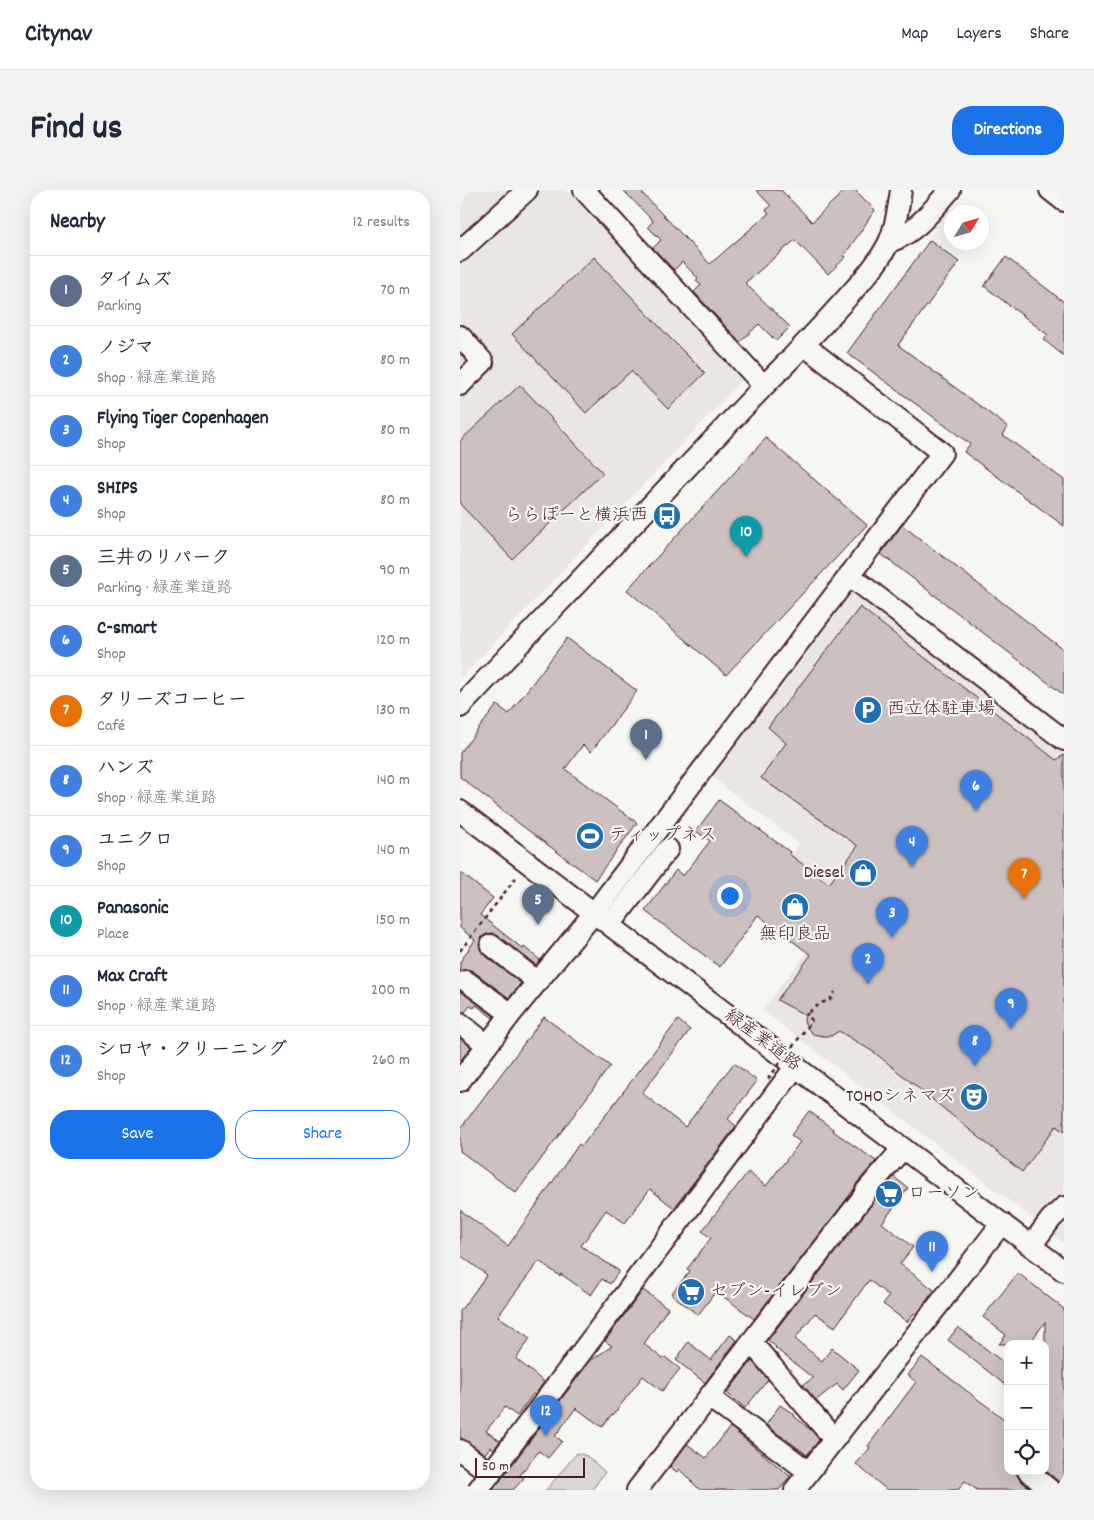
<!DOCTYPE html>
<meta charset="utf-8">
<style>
body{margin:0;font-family:Dekko,"Klee One",sans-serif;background:#f2f2f3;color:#1f2937}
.controls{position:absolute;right:15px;bottom:15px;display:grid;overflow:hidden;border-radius:10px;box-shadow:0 5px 20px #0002}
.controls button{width:45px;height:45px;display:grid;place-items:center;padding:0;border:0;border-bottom:1px solid #e0e1e3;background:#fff;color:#1f2937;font:25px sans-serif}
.compass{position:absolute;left:484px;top:15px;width:45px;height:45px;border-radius:50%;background:#fff;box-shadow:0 5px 20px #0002;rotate:53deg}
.scale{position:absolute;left:15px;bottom:12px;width:110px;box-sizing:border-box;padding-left:5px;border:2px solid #4a1f2b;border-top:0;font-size:14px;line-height:18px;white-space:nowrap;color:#4a1f2b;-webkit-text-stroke:4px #f6f6f2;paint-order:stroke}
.you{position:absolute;left:269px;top:705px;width:18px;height:18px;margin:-12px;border:4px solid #fff;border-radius:50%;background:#1a73e8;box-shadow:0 0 0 8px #1a73e833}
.badge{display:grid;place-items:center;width:32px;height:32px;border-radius:50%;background:#1a73e8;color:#fff;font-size:16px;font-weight:700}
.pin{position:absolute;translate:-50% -41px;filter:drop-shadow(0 1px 2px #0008)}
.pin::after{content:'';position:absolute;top:26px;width:18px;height:15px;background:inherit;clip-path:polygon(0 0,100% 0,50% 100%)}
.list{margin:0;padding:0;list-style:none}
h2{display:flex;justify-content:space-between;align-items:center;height:65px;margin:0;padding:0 20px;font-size:21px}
h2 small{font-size:16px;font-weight:400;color:#747a83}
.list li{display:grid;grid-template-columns:32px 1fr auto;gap:15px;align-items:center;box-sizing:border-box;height:70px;padding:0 20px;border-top:1px solid #e0e1e3}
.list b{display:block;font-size:19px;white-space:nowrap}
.list p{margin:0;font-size:16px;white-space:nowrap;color:#747a83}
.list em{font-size:16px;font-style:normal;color:#747a83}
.actions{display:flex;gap:10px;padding:15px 20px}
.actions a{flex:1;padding:11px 0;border:1px solid #1a73e8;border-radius:20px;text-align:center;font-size:18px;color:#1a73e8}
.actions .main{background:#1a73e8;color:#fff}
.icon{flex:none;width:28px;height:28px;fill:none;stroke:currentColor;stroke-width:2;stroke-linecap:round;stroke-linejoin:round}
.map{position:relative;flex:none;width:604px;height:1300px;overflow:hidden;border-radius:20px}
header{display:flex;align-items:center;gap:30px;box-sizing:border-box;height:70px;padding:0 25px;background:#fff;border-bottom:1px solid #e0e1e3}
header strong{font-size:24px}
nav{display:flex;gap:28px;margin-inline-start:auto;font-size:18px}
.intro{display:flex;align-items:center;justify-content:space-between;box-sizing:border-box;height:120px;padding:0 30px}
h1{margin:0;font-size:35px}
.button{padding:12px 22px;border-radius:20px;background:#1a73e8;color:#fff;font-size:18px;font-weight:700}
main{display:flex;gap:30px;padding:0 30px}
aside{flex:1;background:#fff;border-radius:20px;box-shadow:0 5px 20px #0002}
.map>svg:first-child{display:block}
.built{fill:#e9e6e3}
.green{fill:#ddd6d5;stroke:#947a80}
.building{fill:#ccc1c0;stroke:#4a1f2b}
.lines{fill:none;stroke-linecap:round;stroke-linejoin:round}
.minor-casing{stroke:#4a1f2b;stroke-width:24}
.path{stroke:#4a1f2b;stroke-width:2.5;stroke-dasharray:4 4;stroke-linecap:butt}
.minor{stroke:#f6f6f2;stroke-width:20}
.path-bridge{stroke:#4a1f2b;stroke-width:2.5;stroke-dasharray:4 4;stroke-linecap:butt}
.labels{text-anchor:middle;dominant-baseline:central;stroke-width:4.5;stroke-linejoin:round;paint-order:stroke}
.poi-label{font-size:18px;fill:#4a1f2b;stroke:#f6f6f2;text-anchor:start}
.street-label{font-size:18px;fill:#4a1f2b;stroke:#f6f6f2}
</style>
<header>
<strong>Citynav</strong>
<nav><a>Map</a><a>Layers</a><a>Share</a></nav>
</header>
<div class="intro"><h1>Find us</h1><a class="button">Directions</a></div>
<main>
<aside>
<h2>Nearby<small>12 results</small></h2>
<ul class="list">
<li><span class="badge" style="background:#5c6f8a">1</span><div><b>タイムズ</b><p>Parking</p></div><em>70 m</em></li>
<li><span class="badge" style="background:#3f7fe0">2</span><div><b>ノジマ</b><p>Shop · 緑産業道路</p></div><em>80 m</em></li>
<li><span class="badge" style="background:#3f7fe0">3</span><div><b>Flying Tiger Copenhagen</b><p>Shop</p></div><em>80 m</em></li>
<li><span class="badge" style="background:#3f7fe0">4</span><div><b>SHIPS</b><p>Shop</p></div><em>80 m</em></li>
<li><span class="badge" style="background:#5c6f8a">5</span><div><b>三井のリパーク</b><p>Parking · 緑産業道路</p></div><em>90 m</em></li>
<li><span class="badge" style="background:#3f7fe0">6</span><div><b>C-smart</b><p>Shop</p></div><em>120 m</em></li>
<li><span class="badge" style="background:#e8710a">7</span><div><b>タリーズコーヒー</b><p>Café</p></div><em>130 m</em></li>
<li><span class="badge" style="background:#3f7fe0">8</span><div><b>ハンズ</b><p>Shop · 緑産業道路</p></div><em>140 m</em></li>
<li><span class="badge" style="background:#3f7fe0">9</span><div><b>ユニクロ</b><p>Shop</p></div><em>140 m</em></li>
<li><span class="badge" style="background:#0f9aa8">10</span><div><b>Panasonic</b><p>Place</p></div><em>150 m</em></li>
<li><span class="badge" style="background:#3f7fe0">11</span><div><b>Max Craft</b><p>Shop · 緑産業道路</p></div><em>200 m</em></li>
<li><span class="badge" style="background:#3f7fe0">12</span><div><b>シロヤ・クリーニング</b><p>Shop</p></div><em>260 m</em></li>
</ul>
<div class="actions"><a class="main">Save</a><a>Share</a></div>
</aside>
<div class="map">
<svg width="604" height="1300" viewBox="0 0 604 1300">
<rect width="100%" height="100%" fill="#f6f6f2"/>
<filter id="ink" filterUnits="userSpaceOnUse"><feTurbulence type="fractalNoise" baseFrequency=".02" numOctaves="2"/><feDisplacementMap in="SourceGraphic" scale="10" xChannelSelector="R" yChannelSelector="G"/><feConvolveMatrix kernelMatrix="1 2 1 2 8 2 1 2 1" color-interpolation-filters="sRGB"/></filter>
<g filter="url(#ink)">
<path class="built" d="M 0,0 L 106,0 L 286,186 L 0,489 Z
M 404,380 L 604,534 L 604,1053 L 302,820 L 347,762 L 291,719 L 340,654 L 249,585 L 360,441 Z"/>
<path class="green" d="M 117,1263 L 127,1266 L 145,1282 L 132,1300 L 86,1300 Z"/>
<path class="building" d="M 163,0 L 179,0 L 250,74 L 309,23 L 306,20 L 311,16 L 296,0 L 321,0 L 352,32 L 385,0 L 395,0 L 415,20 L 384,66 L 386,67 L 368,84 L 335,50 L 285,93 L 330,137 L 316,151 L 299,134 L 280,152 L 234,102 L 241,95 L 236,91 L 238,88 L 222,72 L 214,80 L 193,58 L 201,50 L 188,37 L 193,31 Z
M 470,50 L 499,72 L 438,155 L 548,237 L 543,245 L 604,290 L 604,336 L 504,262 L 510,254 L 387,163 Z
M 134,67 L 212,150 L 245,183 L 208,219 L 171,181 L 126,223 L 52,144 Z
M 546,67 L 604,112 L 604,166 L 584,150 L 588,145 L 524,96 Z
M 60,195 L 143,283 L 52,369 L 0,314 L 0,251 Z
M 306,248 L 407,335 L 266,485 L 167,400 Z
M 442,335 L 604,460 L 604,505 L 421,364 Z
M 400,417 L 596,570 L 604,565 L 604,942 L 596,936 L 562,982 L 415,863 L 379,841 L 371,846 L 363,846 L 353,844 L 347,838 L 344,831 L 345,825 L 317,810 L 351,765 L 298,725 L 260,777 L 185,721 L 216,680 L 223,686 L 250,651 L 236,641 L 259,610 L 330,662 L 329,664 L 369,694 L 398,656 L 301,588 L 326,553 L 308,537 Z
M 107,448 L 177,501 L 131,562 L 123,555 L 105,579 L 177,633 L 135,690 L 61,635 L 0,587 L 0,563 L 37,515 L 49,524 Z
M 0,682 L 33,708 L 20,725 L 63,759 L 64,757 L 80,770 L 76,775 L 38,746 L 33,743 L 27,744 L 22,747 L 19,754 L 20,759 L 23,764 L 61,793 L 49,808 L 13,781 L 7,779 L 0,781 L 0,772 L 15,750 L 0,738 Z
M 0,801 L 34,826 L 33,828 L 16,815 L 14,818 L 10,816 L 5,822 L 0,821 Z
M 84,827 L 150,876 L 56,1003 L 0,961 L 0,939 Z
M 218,830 L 230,840 L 182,903 L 225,937 L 274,873 L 297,891 L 268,929 L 276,936 L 214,1018 L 190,999 L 165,1033 L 146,1020 L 121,1056 L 159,1081 L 150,1094 L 142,1089 L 131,1105 L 101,1084 L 100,1086 L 79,1071 L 38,1126 L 70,1148 L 56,1169 L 84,1192 L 75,1205 L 73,1204 L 57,1226 L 45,1217 L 26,1241 L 40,1251 L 34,1259 L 30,1257 L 25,1264 L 0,1247 L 0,1121 L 27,1085 L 0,1065 L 0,1020 L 48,1056 L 119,954 L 122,956 Z
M 0,848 L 11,857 L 0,871 Z
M 349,921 L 374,940 L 373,941 L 416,971 L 397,993 L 393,1001 L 294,1129 L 256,1101 L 238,1125 L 211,1104 L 230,1081 L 227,1079 L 251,1048 L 242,1041 L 288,982 L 306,996 L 340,952 L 331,945 Z
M 434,987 L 448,998 L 422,1033 L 453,1057 L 440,1074 L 474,1100 L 456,1125 L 454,1123 L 447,1132 L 423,1114 L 429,1106 L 409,1090 L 375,1137 L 355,1123 L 335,1149 L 362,1171 L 372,1158 L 399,1180 L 383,1200 L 377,1194 L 356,1210 L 343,1195 L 353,1188 L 315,1158 L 316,1157 L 308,1150 L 412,1014 L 416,1008 Z
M 558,1083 L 604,1119 L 604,1296 L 602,1299 L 598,1291 L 585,1280 L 585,1132 L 569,1154 L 539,1154 L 546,1145 L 523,1127 Z
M 183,1100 L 208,1118 L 184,1154 L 203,1169 L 205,1167 L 220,1179 L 202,1201 L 183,1186 L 153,1225 L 152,1224 L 142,1237 L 116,1218 L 95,1246 L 102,1251 L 88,1268 L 79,1261 L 60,1285 L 64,1288 L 53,1300 L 33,1300 L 130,1171 L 152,1156 L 145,1151 Z
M 498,1137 L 548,1176 L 548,1197 L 488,1150 Z
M 270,1145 L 277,1150 L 245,1193 L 216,1170 L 228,1152 L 251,1170 Z
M 462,1167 L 548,1232 L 548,1281 L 553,1281 L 557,1284 L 560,1290 L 572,1300 L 517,1300 L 505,1291 L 498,1300 L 427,1300 L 396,1274 L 410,1258 L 408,1256 L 456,1192 L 448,1185 Z
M 292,1171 L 308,1190 L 285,1218 L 267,1203 Z
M 320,1215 L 335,1225 L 334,1226 L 353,1242 L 359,1250 L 347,1265 L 322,1246 L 322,1247 L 306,1235 Z
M 270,1237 L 330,1286 L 319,1300 L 240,1300 L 219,1279 L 217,1282 L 210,1277 L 227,1254 L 246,1268 Z"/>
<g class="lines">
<defs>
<path id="minor" d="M 124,0 L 304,196
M 590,0 L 604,11
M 429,52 C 456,43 472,20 490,0
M 0,61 L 67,0
M 0,146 L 23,172 L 0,195
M 389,385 L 604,550
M 0,517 L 304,196 C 332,168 359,139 385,110 C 401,92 419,73 429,52 C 435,38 439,15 441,0
M 0,621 L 604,1081
M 150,735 L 208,659
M 31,755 L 78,792
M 6,791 L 51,824
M 0,833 L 27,855
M 0,891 L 51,824 L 134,723 L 482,263 L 344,155
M 571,1056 L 591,1029 L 604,1017
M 291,1152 L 374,1249
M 249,1207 L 349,1282
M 0,1260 L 31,1284
M 568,1281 L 590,1300
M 18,1300 L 336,876
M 177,1300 L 403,1007 L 406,1001 L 443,958
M 335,1300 L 542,1033"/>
</defs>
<use href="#minor" class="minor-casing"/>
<path class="path" d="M 0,761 L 58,685
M 352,831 L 348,824 L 345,825 L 361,813 L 370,810 L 375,802"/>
<use href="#minor" class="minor"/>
<path class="path-bridge" d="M 308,889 L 352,831"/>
</g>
</g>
<defs>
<symbol id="bus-disc" viewBox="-11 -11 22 22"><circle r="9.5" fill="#1f6fb2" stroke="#f6f6f2"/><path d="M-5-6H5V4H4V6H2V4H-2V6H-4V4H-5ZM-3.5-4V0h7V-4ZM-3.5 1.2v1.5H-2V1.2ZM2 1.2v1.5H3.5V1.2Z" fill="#fff"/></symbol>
<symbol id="parking-disc" viewBox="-11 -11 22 22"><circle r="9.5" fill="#1f6fb2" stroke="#f6f6f2"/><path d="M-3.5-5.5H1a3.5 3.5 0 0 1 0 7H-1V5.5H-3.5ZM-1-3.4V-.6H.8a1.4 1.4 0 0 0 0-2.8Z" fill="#fff"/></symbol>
<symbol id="stadium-disc" viewBox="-11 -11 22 22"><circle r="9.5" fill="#1f6fb2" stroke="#f6f6f2"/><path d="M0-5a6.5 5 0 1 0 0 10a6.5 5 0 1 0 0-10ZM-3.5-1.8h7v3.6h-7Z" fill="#fff"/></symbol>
<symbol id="shop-disc" viewBox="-11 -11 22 22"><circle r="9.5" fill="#1f6fb2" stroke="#f6f6f2"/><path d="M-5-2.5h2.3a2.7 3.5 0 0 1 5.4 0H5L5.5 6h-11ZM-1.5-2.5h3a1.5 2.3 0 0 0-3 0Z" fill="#fff"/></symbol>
<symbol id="theatre-disc" viewBox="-11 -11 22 22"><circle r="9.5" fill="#1f6fb2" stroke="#f6f6f2"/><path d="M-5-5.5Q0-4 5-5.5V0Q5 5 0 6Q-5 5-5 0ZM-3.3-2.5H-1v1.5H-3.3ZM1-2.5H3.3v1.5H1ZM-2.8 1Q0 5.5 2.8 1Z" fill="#fff"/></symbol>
<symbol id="supermarket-disc" viewBox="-11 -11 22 22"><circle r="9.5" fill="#1f6fb2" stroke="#f6f6f2"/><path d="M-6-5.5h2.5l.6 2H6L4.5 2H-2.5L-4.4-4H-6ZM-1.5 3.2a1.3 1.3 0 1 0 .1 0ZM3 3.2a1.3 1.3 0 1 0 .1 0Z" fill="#fff"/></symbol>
</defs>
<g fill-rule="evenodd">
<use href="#bus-disc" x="191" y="310" width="32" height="32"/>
<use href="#parking-disc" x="392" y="504" width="32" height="32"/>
<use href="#stadium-disc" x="114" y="630" width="32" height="32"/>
<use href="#shop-disc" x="387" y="667" width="32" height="32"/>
<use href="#shop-disc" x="319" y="701" width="32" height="32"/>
<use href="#theatre-disc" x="498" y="891" width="32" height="32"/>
<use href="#supermarket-disc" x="413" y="988" width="32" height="32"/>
<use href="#supermarket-disc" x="215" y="1086" width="32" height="32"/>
</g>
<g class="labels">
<g class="poi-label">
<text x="188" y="326" text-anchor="end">ららぽーと横浜西</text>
<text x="427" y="520">西立体駐車場</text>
<text x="149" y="646">ティップネス</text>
<text x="384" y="683" text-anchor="end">Diesel</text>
<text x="335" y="745" text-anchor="middle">無印良品</text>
<text x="495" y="907" text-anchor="end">TOHOシネマズ</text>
<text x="448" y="1004">ローソン</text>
<text x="250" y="1102">セブン-イレブン</text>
</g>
<g class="street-label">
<text transform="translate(302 851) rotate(37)">緑産業道路</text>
</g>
</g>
</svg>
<div class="controls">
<button>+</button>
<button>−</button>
<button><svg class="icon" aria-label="locate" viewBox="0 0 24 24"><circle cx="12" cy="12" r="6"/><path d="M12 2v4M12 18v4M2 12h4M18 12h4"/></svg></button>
</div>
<svg class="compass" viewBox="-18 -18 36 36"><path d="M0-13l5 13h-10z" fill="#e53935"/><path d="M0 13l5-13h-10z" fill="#747a83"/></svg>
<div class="scale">50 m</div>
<div class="you"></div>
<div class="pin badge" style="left:186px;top:570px;background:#5c6f8a">1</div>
<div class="pin badge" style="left:408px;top:794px;background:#3f7fe0">2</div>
<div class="pin badge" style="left:432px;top:748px;background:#3f7fe0">3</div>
<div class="pin badge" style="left:452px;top:677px;background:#3f7fe0">4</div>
<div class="pin badge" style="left:78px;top:735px;background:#5c6f8a">5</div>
<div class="pin badge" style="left:516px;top:621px;background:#3f7fe0">6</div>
<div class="pin badge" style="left:564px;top:709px;background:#e8710a">7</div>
<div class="pin badge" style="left:515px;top:876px;background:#3f7fe0">8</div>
<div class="pin badge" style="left:551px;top:839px;background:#3f7fe0">9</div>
<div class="pin badge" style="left:286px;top:367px;background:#0f9aa8">10</div>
<div class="pin badge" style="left:472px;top:1082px;background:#3f7fe0">11</div>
<div class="pin badge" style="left:86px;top:1246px;background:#3f7fe0">12</div>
</div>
</main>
